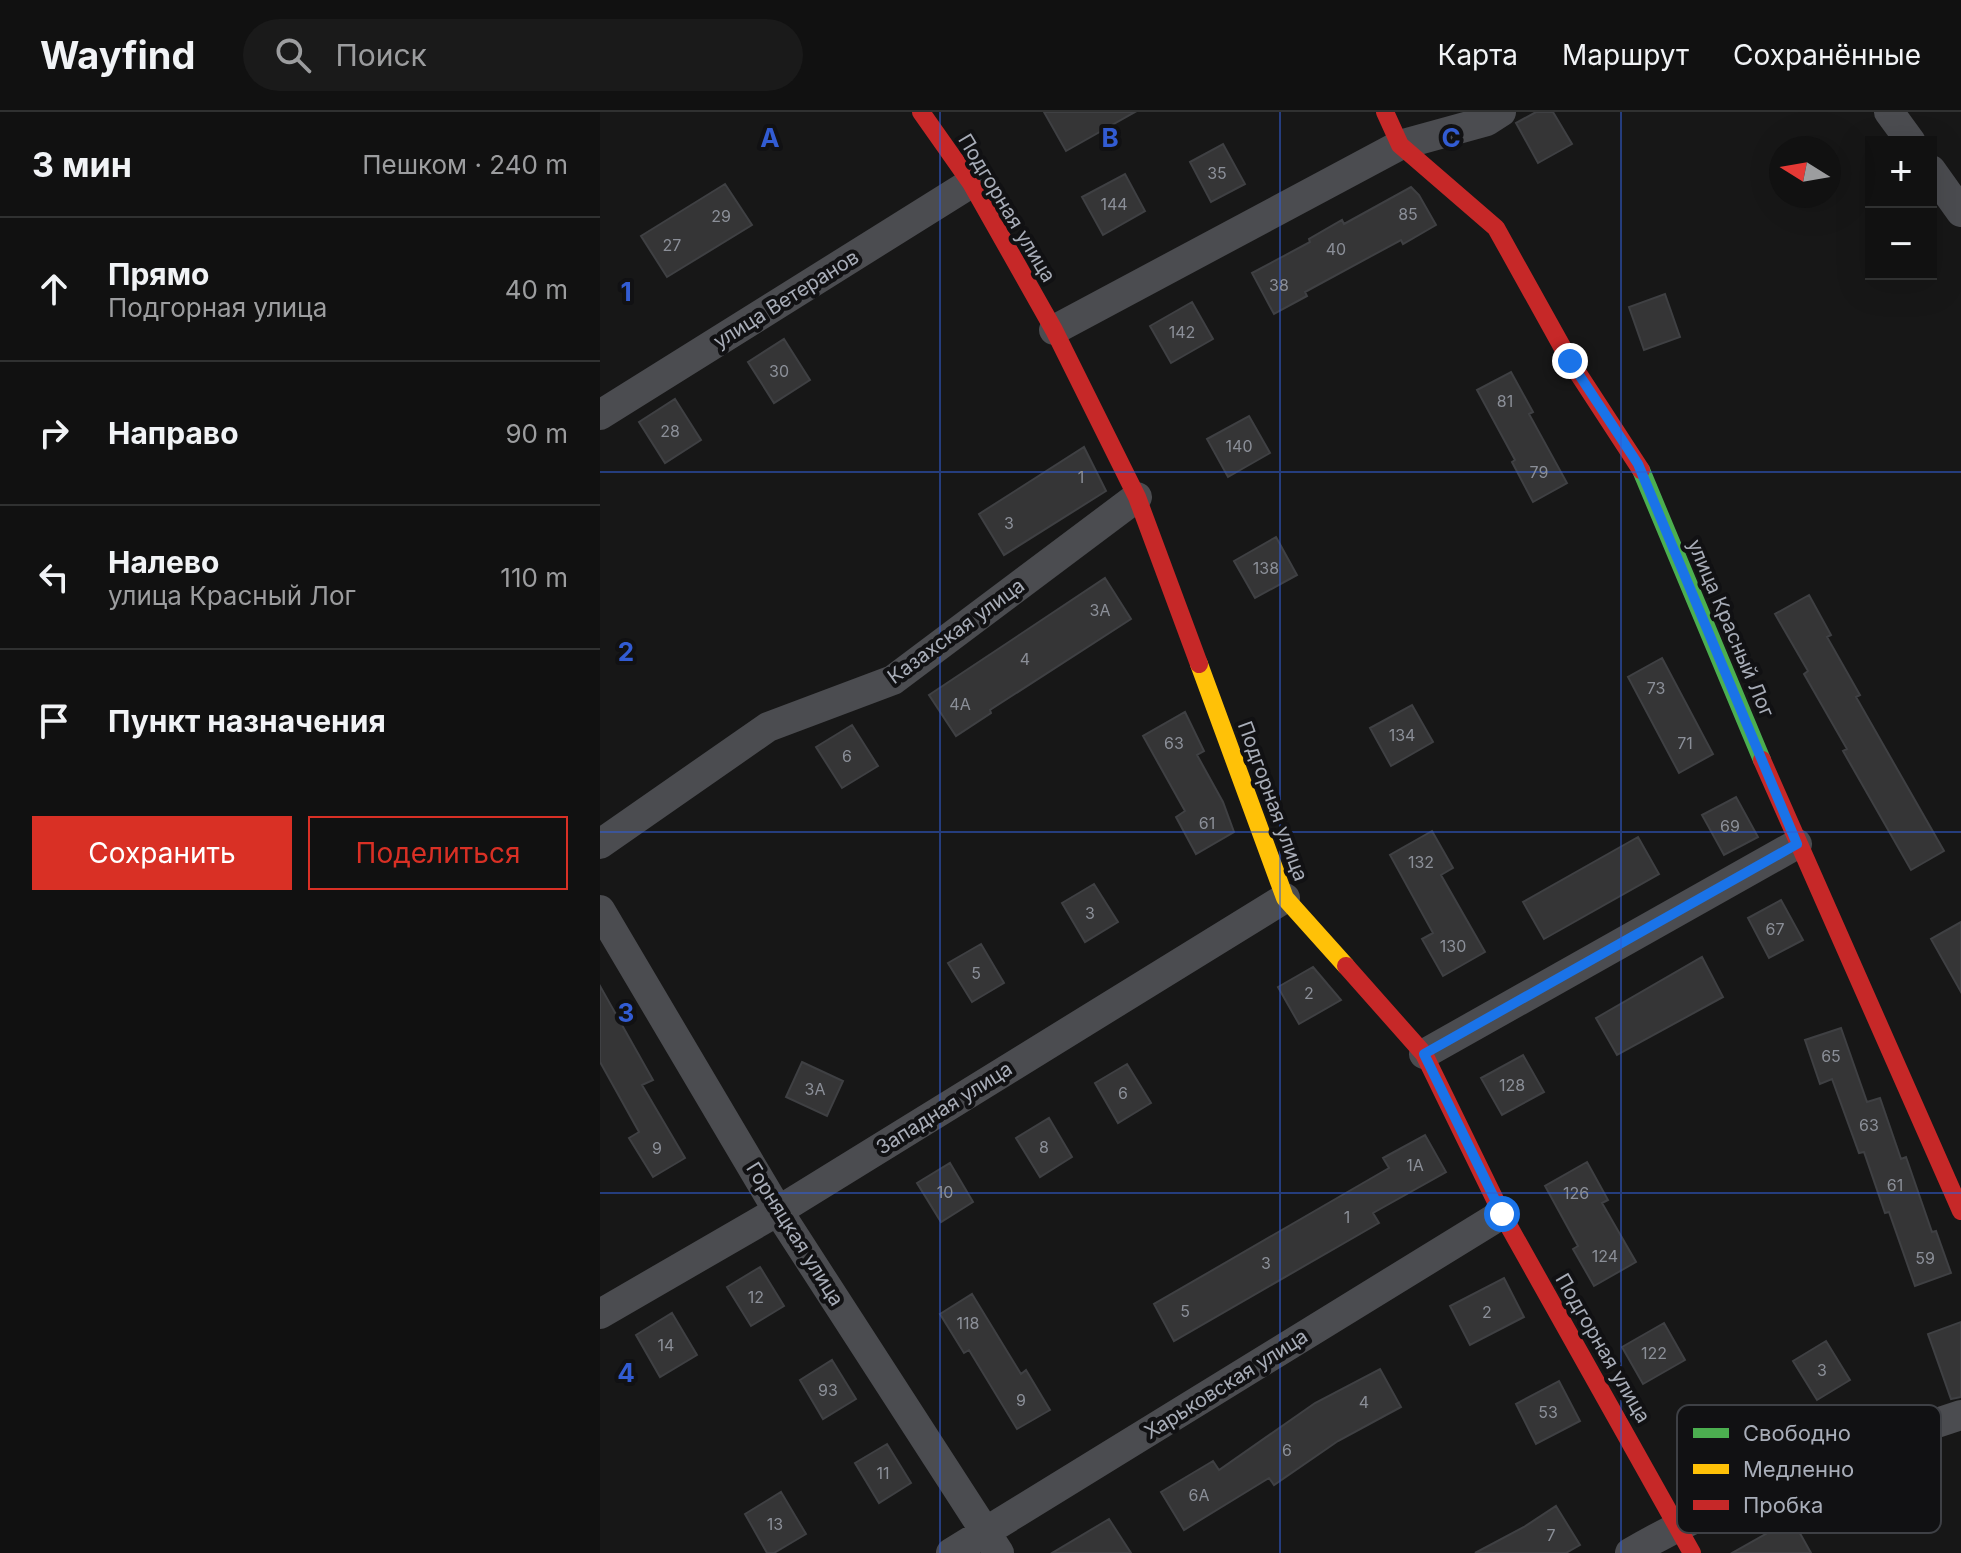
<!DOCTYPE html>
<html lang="ru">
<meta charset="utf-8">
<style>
body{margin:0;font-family:Inter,sans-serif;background:#1a1a1a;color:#f1f3f6}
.controls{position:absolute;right:24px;top:24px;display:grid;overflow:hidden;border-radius:0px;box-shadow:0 8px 32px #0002}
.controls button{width:72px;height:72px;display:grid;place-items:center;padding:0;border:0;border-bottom:2px solid #303131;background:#111;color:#f1f3f6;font:40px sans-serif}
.compass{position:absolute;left:1169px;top:24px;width:72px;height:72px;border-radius:50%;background:#111;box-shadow:0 8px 32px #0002;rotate:281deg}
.stop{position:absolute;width:24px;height:24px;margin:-18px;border:6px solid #1a73e8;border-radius:50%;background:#fff}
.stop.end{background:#1a73e8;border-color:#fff;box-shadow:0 2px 8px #0008}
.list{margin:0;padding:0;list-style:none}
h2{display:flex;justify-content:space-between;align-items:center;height:104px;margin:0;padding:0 32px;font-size:34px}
h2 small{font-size:26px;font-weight:400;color:#9c9d9f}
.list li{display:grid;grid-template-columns:52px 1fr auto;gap:24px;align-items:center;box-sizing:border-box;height:144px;padding:0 32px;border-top:2px solid #303131}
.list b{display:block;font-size:30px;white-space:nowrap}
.list p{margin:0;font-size:26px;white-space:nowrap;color:#9c9d9f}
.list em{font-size:26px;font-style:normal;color:#9c9d9f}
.actions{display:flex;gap:16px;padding:24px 32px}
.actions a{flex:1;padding:18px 0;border:2px solid #d93025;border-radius:0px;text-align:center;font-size:28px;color:#d93025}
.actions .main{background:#d93025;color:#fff}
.icon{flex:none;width:44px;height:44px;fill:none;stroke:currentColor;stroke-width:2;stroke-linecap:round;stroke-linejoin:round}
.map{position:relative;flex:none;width:1361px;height:1441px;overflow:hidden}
header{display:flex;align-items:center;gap:48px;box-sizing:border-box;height:112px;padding:0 40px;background:#111;border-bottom:2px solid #303131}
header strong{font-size:38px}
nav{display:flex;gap:44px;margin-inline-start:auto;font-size:28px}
.search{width:560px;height:72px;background:#1a1a1a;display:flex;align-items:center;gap:20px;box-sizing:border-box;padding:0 28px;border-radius:44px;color:#9c9d9f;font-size:30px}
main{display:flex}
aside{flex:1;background:#111}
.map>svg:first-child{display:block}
.building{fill:#353536;stroke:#3f4043;stroke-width:2}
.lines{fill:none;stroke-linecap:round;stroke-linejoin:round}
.street{stroke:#4b4c50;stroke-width:30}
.fast{stroke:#4caf50;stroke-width:18}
.slow{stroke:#ffc107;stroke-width:18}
.jam{stroke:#c62828;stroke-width:18}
.route{stroke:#1a73e8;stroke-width:10}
.grid{fill:none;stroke:#325cd3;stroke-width:2;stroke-opacity:0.55}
.labels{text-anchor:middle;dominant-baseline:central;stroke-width:8;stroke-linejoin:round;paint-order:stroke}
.number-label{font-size:16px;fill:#8b8f98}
.street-label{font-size:20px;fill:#a8adb8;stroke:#111113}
.key{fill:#111113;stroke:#3e4045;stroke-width:2}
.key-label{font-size:22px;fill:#a8adb8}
.grid-label{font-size:26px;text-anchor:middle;font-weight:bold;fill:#325cd3;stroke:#111113;stroke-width:8;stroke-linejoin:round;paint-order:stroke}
</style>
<header>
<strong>Wayfind</strong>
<div class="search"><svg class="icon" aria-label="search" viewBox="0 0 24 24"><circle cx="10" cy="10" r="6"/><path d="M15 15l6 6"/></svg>Поиск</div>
<nav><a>Карта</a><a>Маршрут</a><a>Сохранённые</a></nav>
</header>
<main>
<aside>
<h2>3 мин<small>Пешком · 240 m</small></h2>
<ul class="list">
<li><svg class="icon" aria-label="ahead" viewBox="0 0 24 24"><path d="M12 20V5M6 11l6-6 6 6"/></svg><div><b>Прямо</b><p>Подгорная улица</p></div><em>40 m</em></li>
<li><svg class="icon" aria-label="right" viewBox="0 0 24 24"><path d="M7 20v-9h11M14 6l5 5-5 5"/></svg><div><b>Направо</b></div><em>90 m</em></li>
<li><svg class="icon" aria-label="left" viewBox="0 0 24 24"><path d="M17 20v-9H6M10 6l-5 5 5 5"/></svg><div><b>Налево</b><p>улица Красный Лог</p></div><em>110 m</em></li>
<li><svg class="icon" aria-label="arrive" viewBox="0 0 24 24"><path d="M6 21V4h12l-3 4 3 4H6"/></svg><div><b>Пункт назначения</b></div></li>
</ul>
<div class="actions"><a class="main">Сохранить</a><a>Поделиться</a></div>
</aside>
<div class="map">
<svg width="1361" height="1441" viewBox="0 0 1361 1441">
<rect width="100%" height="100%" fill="#171717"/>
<path class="building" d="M 444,0 L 535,0 L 466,39 Z
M 936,0 L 953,0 L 972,32 L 938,51 L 916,11 Z
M 623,32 L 645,72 L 611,90 L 590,50 Z
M 525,62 L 545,99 L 503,123 L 482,85 Z
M 125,72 L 152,113 L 67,165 L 41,124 Z
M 811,75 L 819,83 L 836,113 L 803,132 L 801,128 L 705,180 L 707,184 L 674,202 L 652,161 L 710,130 L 709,127 L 742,108 L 744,112 Z
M 1065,182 L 1080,225 L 1044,238 L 1029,195 Z
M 592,190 L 613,227 L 571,251 L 550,214 Z
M 184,227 L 210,268 L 174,291 L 148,250 Z
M 911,260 L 933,300 L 929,302 L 967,371 L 933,390 L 912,350 L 915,348 L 877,278 Z
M 75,287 L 101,328 L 65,351 L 39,310 Z
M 649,304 L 670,341 L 628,365 L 607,327 Z
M 484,335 L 506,379 L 404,443 L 379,402 Z
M 676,425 L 697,463 L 655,486 L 634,449 Z
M 505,466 L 531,507 L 390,598 L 391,601 L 356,624 L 329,583 Z
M 1209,483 L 1231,523 L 1227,525 L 1260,583 L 1256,585 L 1344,739 L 1311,758 L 1243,639 L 1247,637 L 1204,562 L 1208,559 L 1175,502 Z
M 1062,546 L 1113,642 L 1079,661 L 1028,565 Z
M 812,593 L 833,630 L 791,654 L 770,616 Z
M 585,600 L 604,639 L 597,643 L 623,690 L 634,720 L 596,742 L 576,705 L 585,699 L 543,624 Z
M 252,613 L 278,654 L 242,676 L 216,635 Z
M 1136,685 L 1158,725 L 1124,743 L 1102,703 Z
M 832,719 L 853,756 L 841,763 L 885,840 L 843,864 L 822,827 L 833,821 L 790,743 Z
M 1038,725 L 1059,762 L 944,827 L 923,790 Z
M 494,772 L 518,810 L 485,830 L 462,791 Z
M 1181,788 L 1203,828 L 1169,846 L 1148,806 Z
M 1361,810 L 1361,880 L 1331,827 Z
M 381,832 L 404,871 L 372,890 L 348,851 Z
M 1102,845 L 1123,885 L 1017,943 L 996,906 Z
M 713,855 L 741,888 L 699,912 L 678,875 Z
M 0,874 L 53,968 L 42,973 L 85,1046 L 53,1065 L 29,1026 L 39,1020 L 0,950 Z
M 1241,916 L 1267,990 L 1280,986 L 1301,1047 L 1306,1045 L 1332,1120 L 1336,1119 L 1351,1161 L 1315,1174 L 1289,1100 L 1285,1101 L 1264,1040 L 1259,1041 L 1232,967 L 1220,972 L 1205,928 Z
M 923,943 L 944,980 L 902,1003 L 881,966 Z
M 202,950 L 243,969 L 227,1004 L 186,985 Z
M 527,952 L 551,991 L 518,1011 L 495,971 Z
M 449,1006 L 472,1045 L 440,1065 L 416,1026 Z
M 825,1023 L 846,1060 L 773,1101 L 779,1111 L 574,1229 L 554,1192 L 789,1056 L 783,1046 Z
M 987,1050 L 1008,1088 L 1002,1091 L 1036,1150 L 994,1174 L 973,1137 L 978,1134 L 945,1074 Z
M 350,1051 L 373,1090 L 341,1110 L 317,1071 Z
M 160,1155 L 184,1194 L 151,1214 L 127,1175 Z
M 904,1166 L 924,1205 L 870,1233 L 850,1194 Z
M 372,1182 L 421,1262 L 426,1258 L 450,1298 L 417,1317 L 369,1238 L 364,1241 L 340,1202 Z
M 72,1201 L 97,1243 L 60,1265 L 36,1223 Z
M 1361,1210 L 1361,1285 L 1351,1287 L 1328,1222 Z
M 1064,1211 L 1085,1248 L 1043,1272 L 1022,1235 Z
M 1226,1229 L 1250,1268 L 1217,1288 L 1193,1249 Z
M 232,1248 L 256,1287 L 223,1307 L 200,1268 Z
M 780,1257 L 801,1295 L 738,1329 L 674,1373 L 669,1366 L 584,1418 L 561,1380 L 613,1349 L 619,1358 L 715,1291 Z
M 959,1269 L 980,1309 L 936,1332 L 916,1292 Z
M 287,1332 L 311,1371 L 279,1391 L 255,1351 Z
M 181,1380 L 206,1422 L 174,1441 L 167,1441 L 145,1402 Z
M 956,1394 L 980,1433 L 966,1441 L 875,1441 L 924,1415 Z
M 509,1407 L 531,1441 L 452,1441 Z
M 1192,1407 L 1211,1441 L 1132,1441 Z"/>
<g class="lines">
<path class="street" d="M 1289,0 L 1311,30
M 1331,58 L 1361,100
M 454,218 L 800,33 L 887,9 L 901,0
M 0,303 L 371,71
M 0,732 L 168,615 L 293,568 L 537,385
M 0,798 L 178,1099 L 399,1441
M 824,942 L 1197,732
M 0,1202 L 178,1099 L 685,786
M 351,1441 L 902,1102
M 1030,1441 C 1133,1381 1248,1340 1361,1303"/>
<path class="fast" d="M 1041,358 L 1162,648"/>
<path class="slow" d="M 599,552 L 685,786 L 746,854"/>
<path class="jam" d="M 321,0 L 371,71 L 454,218 L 537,385 L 599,552
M 785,0 L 800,33 L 896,116 L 970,249 L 1041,358
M 1162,648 L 1361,1099
M 746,854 L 824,942 L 902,1102 L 1092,1441"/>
</g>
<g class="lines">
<path class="route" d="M 902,1102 L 824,942 L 1197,732 L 1038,352 L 970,249"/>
</g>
<path class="grid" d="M 340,0 L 340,1441M 680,0 L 680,1441M 1021,0 L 1021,1441M 0,360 L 1361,360M 0,720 L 1361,720M 0,1081 L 1361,1081"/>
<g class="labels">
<g class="number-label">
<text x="617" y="61">35</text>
<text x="514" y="92">144</text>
<text x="808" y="102">85</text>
<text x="121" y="104">29</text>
<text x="72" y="133">27</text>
<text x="736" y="137">40</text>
<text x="679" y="173">38</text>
<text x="582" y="220">142</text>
<text x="179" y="259">30</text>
<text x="905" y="289">81</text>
<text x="70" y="319">28</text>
<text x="639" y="334">140</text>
<text x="939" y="360">79</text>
<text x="481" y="365">1</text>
<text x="409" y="411">3</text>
<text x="666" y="456">138</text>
<text x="500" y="498">3А</text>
<text x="425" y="547">4</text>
<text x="1056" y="576">73</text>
<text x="360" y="592">4А</text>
<text x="802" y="623">134</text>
<text x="574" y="631">63</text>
<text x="1085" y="631">71</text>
<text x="247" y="644">6</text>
<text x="607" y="711">61</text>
<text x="1130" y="714">69</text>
<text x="821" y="750">132</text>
<text x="490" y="801">3</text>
<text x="1175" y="817">67</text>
<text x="853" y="834">130</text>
<text x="376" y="861">5</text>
<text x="709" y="881">2</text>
<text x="1231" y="944">65</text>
<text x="912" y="973">128</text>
<text x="215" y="977">3А</text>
<text x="523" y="981">6</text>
<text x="1269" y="1013">63</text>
<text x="444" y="1035">8</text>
<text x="57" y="1036">9</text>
<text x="815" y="1053">1А</text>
<text x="1295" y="1073">61</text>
<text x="345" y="1080">10</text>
<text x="976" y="1081">126</text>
<text x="747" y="1105">1</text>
<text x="1005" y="1144">124</text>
<text x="1325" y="1146">59</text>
<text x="666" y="1151">3</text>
<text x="156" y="1185">12</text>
<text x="585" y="1199">5</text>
<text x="887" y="1200">2</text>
<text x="368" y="1211">118</text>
<text x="66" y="1233">14</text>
<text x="1054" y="1241">122</text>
<text x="1222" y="1258">3</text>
<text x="228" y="1278">93</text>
<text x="421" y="1288">9</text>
<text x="764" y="1290">4</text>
<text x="948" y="1300">53</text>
<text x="687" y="1338">6</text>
<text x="283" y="1361">11</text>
<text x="599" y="1383">6А</text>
<text x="175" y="1412">13</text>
<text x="951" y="1423">7</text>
</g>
<g class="street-label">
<text transform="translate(407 96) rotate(59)">Подгорная улица</text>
<text transform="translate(186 187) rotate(-32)">улица Ветеранов</text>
<text transform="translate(1131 516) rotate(67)">улица Красный Лог</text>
<text transform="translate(356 519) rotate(-36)">Казахская улица</text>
<text transform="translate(673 689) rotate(70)">Подгорная улица</text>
<text transform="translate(344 996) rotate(-32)">Западная улица</text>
<text transform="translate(195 1122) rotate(58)">Горняцкая улица</text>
<text transform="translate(1003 1236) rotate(60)">Подгорная улица</text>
<text transform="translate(626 1272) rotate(-32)">Харьковская улица</text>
</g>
</g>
<rect x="1077" y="1293" width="264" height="128" rx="12" class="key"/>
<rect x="1093" y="1316" width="36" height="10" fill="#4caf50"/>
<rect x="1093" y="1352" width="36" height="10" fill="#ffc107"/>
<rect x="1093" y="1388" width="36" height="10" fill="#c62828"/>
<g class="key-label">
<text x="1143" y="1329">Свободно</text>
<text x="1143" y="1365">Медленно</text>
<text x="1143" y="1401">Пробка</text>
</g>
<g class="grid-label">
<text x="170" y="35">A</text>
<text x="510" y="35">B</text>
<text x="851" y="35">C</text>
<text x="26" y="189">1</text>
<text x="26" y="549">2</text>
<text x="26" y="910">3</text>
<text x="26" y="1270">4</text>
</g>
</svg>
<div class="controls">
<button>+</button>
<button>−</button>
</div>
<svg class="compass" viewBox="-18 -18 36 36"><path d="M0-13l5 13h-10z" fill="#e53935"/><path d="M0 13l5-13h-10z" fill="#9c9d9f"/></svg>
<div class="stop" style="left:902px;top:1102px"></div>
<div class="stop end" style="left:970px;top:249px"></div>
</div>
</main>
